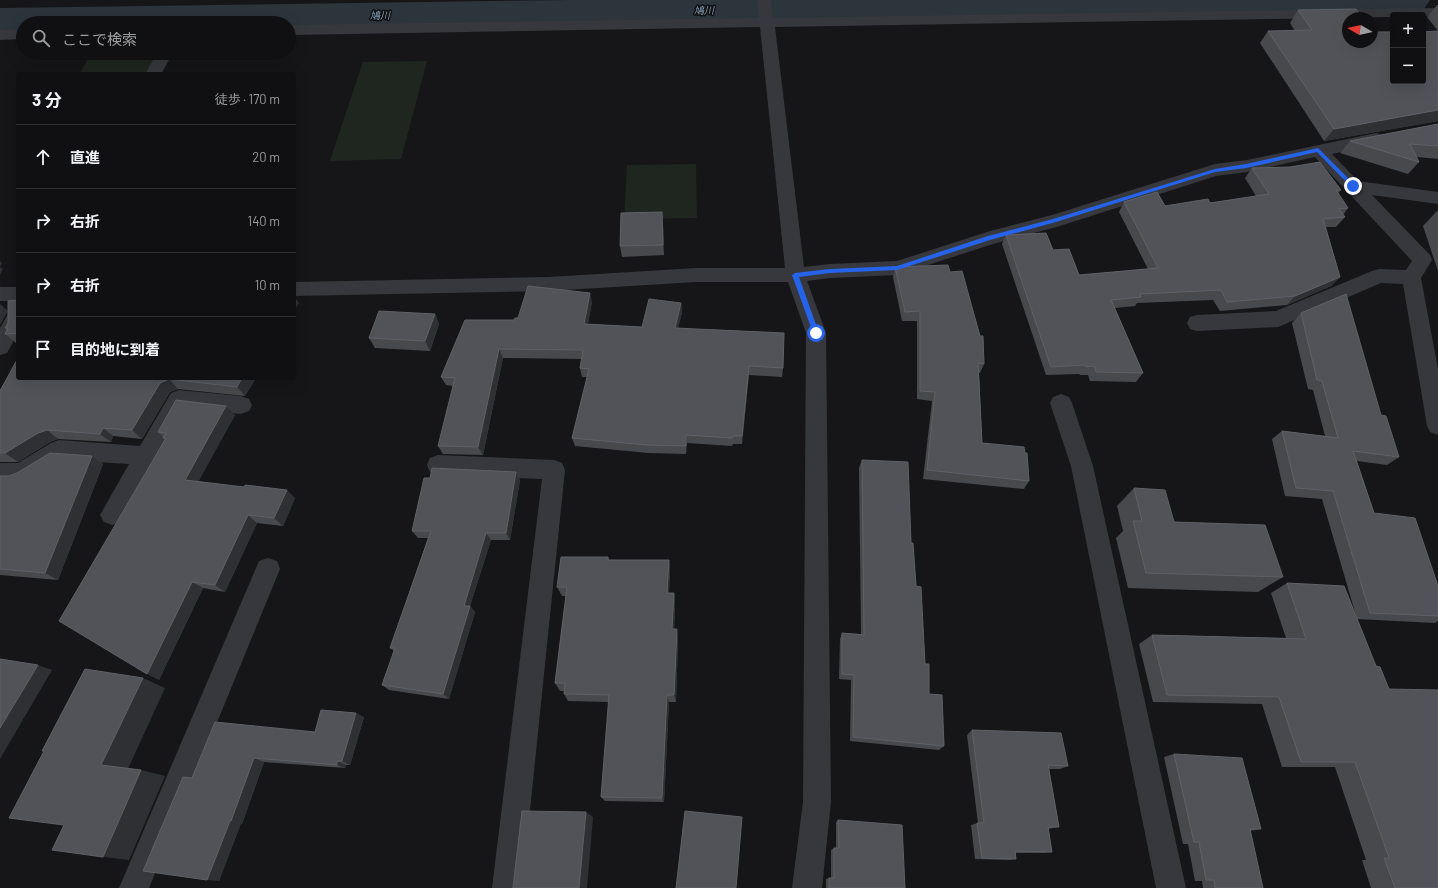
<!DOCTYPE html>
<html lang="ja">
<meta charset="utf-8">
<style>
body{margin:0;font-family:Barlow,"Noto Sans JP",sans-serif;background:#19191b;color:#f1f3f6}
.controls{position:absolute;right:12px;top:12px;display:grid;overflow:hidden;border-radius:4px;box-shadow:0 4px 16px #0002}
.controls button{width:36px;height:36px;display:grid;place-items:center;padding:0;border:0;border-bottom:1px solid #303032;background:#101012;color:#f1f3f6;font:20px sans-serif}
.compass{position:absolute;left:1342px;top:12px;width:36px;height:36px;border-radius:50%;background:#101012;box-shadow:0 4px 16px #0002;rotate:279deg}
.stop{position:absolute;width:12px;height:12px;margin:-9px;border:3px solid #2563eb;border-radius:50%;background:#fff}
.stop.end{background:#2563eb;border-color:#fff;box-shadow:0 1px 4px #0008}
.list{margin:0;padding:0;list-style:none}
h2{display:flex;justify-content:space-between;align-items:center;height:52px;margin:0;padding:0 16px;font-size:17px}
h2 small{font-size:13px;font-weight:400;color:#9c9d9f}
.list li{display:grid;grid-template-columns:26px 1fr auto;gap:12px;align-items:center;box-sizing:border-box;height:64px;padding:0 16px;border-top:1px solid #303032}
.list b{display:block;font-size:15px;white-space:nowrap}
.list em{font-size:13px;font-style:normal;color:#9c9d9f}
.icon{flex:none;width:22px;height:22px;fill:none;stroke:currentColor;stroke-width:2;stroke-linecap:round;stroke-linejoin:round}
.map{position:relative;flex:none;width:1438px;height:888px;overflow:hidden}
.search{position:absolute;background:#101012;box-shadow:0 4px 16px #0002;left:16px;top:16px;width:280px;height:44px;display:flex;align-items:center;gap:10px;box-sizing:border-box;padding:0 14px;border-radius:22px;color:#9c9d9f;font-size:15px}
.panel{position:absolute;background:#101012;box-shadow:0 4px 16px #0002;left:16px;top:72px;width:280px;height:308px;border-radius:4px}
.map>svg:first-child{display:block}
.green{fill:#1e261f}
.lines{fill:none;stroke-linecap:round;stroke-linejoin:round}
.river{fill:#2c353c;fill-rule:evenodd}
.minor{fill:#37383d;fill-rule:evenodd}
.wall{fill:#47494d}
.shaded-wall{fill:#2f3033}
.building{fill:#525359;stroke:#5f6168}
.route{fill:#2563eb}
.labels{text-anchor:middle;dominant-baseline:central;stroke-width:3;stroke-linejoin:round;paint-order:stroke}
.far-water-label{font-size:10px;font-style:italic;fill:#7f9bb3;stroke:#111113}
</style>
<div class="map">
<svg width="1438" height="888" viewBox="0 0 1438 888">
<rect width="100%" height="100%" fill="#161618"/>
<path class="green" d="M 92,53 L 157,53 L 145,74 L 79,74 Z
M 427,61 L 401,159 L 330,161 L 363,62 Z
M 696,164 L 697,218 L 624,219 L 627,165 Z"/>
<g class="lines">
<path class="river" d="M 569,0 L 1430,0 L 1424,9 L 1409,12 L 289,29 L 289,23 L 23,23 L 23,33 L 0,34 L 0,8 Z"/>
<path class="minor" d="M 757,0 L 771,0 L 773,18 L 1438,8 L 1438,16 L 1393,15 L 1393,17 L 775,27 L 804,267 L 830,264 L 897,261 L 990,231 L 1052,215 L 1215,164 L 1247,160 L 1376,133 L 1382,135 L 1384,139 L 1382,143 L 1332,154 L 1358,181 L 1438,192 L 1438,204 L 1372,195 L 1430,255 L 1432,260 L 1421,278 L 1438,369 L 1438,435 L 1430,432 L 1427,426 L 1403,284 L 1381,283 L 1278,327 L 1197,331 L 1190,329 L 1187,323 L 1190,317 L 1197,315 L 1276,311 L 1372,271 L 1379,269 L 1406,270 L 1412,261 L 1315,157 L 1247,172 L 1216,176 L 1060,226 L 993,244 L 897,275 L 830,278 L 807,281 L 826,333 L 831,802 L 822,888 L 792,888 L 803,802 L 806,333 L 788,282 L 696,282 L 549,291 L 294,296 L 294,282 L 549,277 L 696,268 L 785,268 L 760,27 L 289,35 L 289,25 L 759,18 Z
M 23,29 L 23,39 L 0,40 L 0,30 Z
M 157,53 L 173,53 L 161,74 L 145,74 Z
M 0,287 L 18,287 L 18,301 L 0,301 Z
M 18,306 L 18,333 L 7,353 L 0,355 L 0,328 L 11,309 Z
M 179,390 L 241,396 L 249,399 L 252,405 L 249,411 L 241,414 L 185,408 L 120,522 L 112,525 L 104,522 L 100,515 L 129,464 L 62,460 L 29,480 L 21,483 L 0,483 L 0,463 L 18,463 L 51,443 L 59,440 L 140,446 L 171,393 Z
M 1061,394 L 1069,397 L 1072,403 L 1093,466 L 1186,888 L 1156,888 L 1071,466 L 1050,403 L 1053,397 Z
M 438,455 L 554,460 L 562,463 L 565,470 L 522,888 L 492,888 L 542,479 L 438,475 L 430,472 L 427,465 L 430,458 Z
M 268,558 L 277,561 L 280,569 L 149,888 L 119,888 L 259,561 Z"/>
</g>
<path class="wall" d="M 1437,5 L 1438,5 L 1438,31 L 1427,17 Z
M 1298,10 L 1374,32 L 1438,31 L 1438,121 L 1324,141 L 1260,43 L 1268,31 L 1295,31 L 1290,23 Z
M 1438,124 L 1438,159 L 1417,157 L 1419,162 L 1408,174 L 1340,153 L 1350,141 Z
M 1252,168 L 1341,190 L 1338,193 L 1348,208 L 1343,215 L 1345,217 L 1336,227 L 1326,227 L 1340,277 L 1331,286 L 1287,305 L 1220,311 L 1213,300 L 1137,303 L 1135,306 L 1115,308 L 1143,373 L 1136,382 L 1090,381 L 1088,375 L 1080,375 L 1079,374 L 1046,375 L 1002,244 L 1006,235 L 1053,250 L 1079,275 L 1148,269 L 1119,212 L 1124,202 L 1165,206 L 1210,203 L 1256,196 L 1245,178 Z
M 1438,210 L 1438,271 L 1423,226 Z
M 663,223 L 664,255 L 622,257 L 620,246 Z
M 895,267 L 950,272 L 984,364 L 980,373 L 979,373 L 982,443 L 1029,481 L 1024,489 L 923,479 L 932,401 L 917,399 L 917,321 L 902,321 L 893,277 Z
M 18,300 L 18,343 L 16,343 L 5,334 L 7,330 L 5,328 Z
M 592,302 L 588,324 L 642,327 L 681,303 L 682,312 L 678,328 L 783,368 L 782,377 L 749,375 L 742,444 L 733,444 L 732,446 L 687,443 L 686,454 L 648,453 L 575,446 L 572,438 L 587,377 L 582,377 L 580,368 L 582,359 L 503,358 L 483,455 L 443,454 L 438,446 L 453,386 L 446,385 L 441,377 L 514,320 L 518,318 Z
M 1301,313 L 1381,415 L 1399,457 L 1387,465 L 1357,461 L 1374,513 L 1438,586 L 1438,621 L 1435,623 L 1357,619 L 1322,499 L 1285,496 L 1272,439 L 1282,431 L 1325,436 L 1313,390 L 1308,389 L 1292,323 Z
M 435,314 L 439,324 L 430,351 L 375,348 L 369,338 Z
M 18,358 L 256,378 L 245,396 L 178,389 L 170,392 L 142,439 L 113,436 L 111,442 L 58,439 L 50,442 L 18,462 L 0,462 L 0,391 Z
M 235,415 L 198,481 L 295,498 L 283,526 L 257,523 L 225,592 L 203,588 L 159,680 L 165,439 L 158,432 Z
M 92,456 L 103,464 L 58,580 L 0,575 L 0,476 L 9,476 Z
M 862,460 L 911,543 L 916,586 L 925,664 L 929,694 L 944,746 L 939,750 L 850,741 L 851,680 L 839,679 L 840,639 L 842,633 L 861,634 L 859,468 Z
M 516,472 L 520,480 L 510,540 L 491,540 L 470,606 L 475,612 L 449,699 L 389,690 L 382,685 L 394,651 L 390,648 L 428,538 L 418,538 L 412,531 L 430,478 Z
M 1134,488 L 1174,522 L 1283,577 L 1258,592 L 1128,588 L 1116,538 L 1123,531 L 1117,506 Z
M 608,557 L 609,560 L 669,560 L 670,571 L 669,593 L 674,593 L 675,603 L 674,629 L 678,638 L 676,702 L 669,702 L 664,802 L 605,801 L 601,797 L 609,702 L 568,701 L 564,694 L 564,691 L 560,691 L 555,683 L 566,596 L 562,596 L 557,587 Z
M 1287,583 L 1438,888 L 1371,888 L 1362,860 L 1366,860 L 1335,767 L 1282,767 L 1262,704 L 1153,702 L 1139,644 L 1152,635 L 1286,638 L 1271,593 Z
M 364,717 L 350,765 L 346,765 L 345,768 L 264,762 L 242,824 L 241,823 L 219,881 L 192,778 L 315,732 Z
M 972,730 L 1068,766 L 1060,769 L 1049,769 L 1059,827 L 1048,829 L 1052,852 L 1044,853 L 1015,853 L 1016,859 L 1009,860 L 975,859 L 971,825 L 978,823 L 967,735 Z
M 1174,754 L 1261,829 L 1250,831 L 1263,888 L 1203,888 L 1202,881 L 1195,881 L 1188,844 L 1183,844 L 1164,757 Z
M 838,820 L 905,888 L 826,888 L 826,879 L 829,878 L 831,878 L 831,850 L 834,848 L 836,848 L 836,822 Z"/>
<path class="shaded-wall" d="M 1438,110 L 1438,121 L 1324,141 L 1334,129 Z
M 662,212 L 663,223 L 664,255 L 663,245 Z
M 0,261 L 2,263 L 0,267 L 3,269 L 0,275 Z
M 1340,277 L 1331,286 L 1287,305 L 1295,296 Z
M 590,293 L 592,302 L 586,333 L 584,324 Z
M 294,296 L 299,303 L 294,311 Z
M 681,303 L 682,312 L 676,337 L 675,328 Z
M 0,304 L 8,311 L 0,325 Z
M 435,314 L 439,324 L 430,351 L 425,341 Z
M 499,349 L 503,358 L 483,455 L 478,447 Z
M 749,366 L 749,375 L 742,444 L 742,436 Z
M 242,378 L 256,378 L 245,396 L 237,387 Z
M 169,379 L 178,389 L 170,392 L 142,439 L 132,430 L 160,383 Z
M 226,406 L 235,415 L 195,488 L 185,480 Z
M 103,428 L 113,436 L 111,442 L 100,434 Z
M 47,430 L 58,439 L 50,442 L 18,462 L 5,453 L 38,433 Z
M 686,435 L 687,443 L 686,454 Z
M 92,456 L 103,464 L 58,580 L 45,573 Z
M 516,472 L 520,480 L 510,540 L 506,533 Z
M 287,490 L 295,498 L 283,526 L 274,518 Z
M 248,515 L 257,523 L 225,592 L 215,585 Z
M 486,533 L 491,540 L 470,606 L 475,612 L 449,699 L 443,694 L 464,606 Z
M 669,560 L 670,571 L 668,603 L 667,593 Z
M 192,582 L 203,588 L 159,680 L 147,674 Z
M 674,593 L 675,603 L 674,638 L 672,629 Z
M 677,629 L 678,638 L 676,702 L 674,695 Z
M 38,665 L 52,670 L 0,759 L 0,728 Z
M 143,678 L 165,688 L 127,771 L 101,765 Z
M 667,695 L 669,702 L 664,802 L 662,798 Z
M 356,713 L 364,717 L 350,765 L 342,761 Z
M 254,758 L 264,762 L 242,824 L 231,821 Z
M 337,761 L 346,765 L 345,768 L 337,765 Z
M 141,770 L 165,776 L 129,860 L 103,857 Z
M 586,812 L 593,817 L 587,888 L 579,888 Z
M 230,821 L 241,823 L 219,881 L 207,880 Z"/>
<path class="building" d="M 1356,9 L 1363,18 L 1348,18 L 1348,42 L 1372,42 L 1372,30 L 1374,32 L 1393,32 L 1393,81 L 1423,81 L 1423,32 L 1438,31 L 1438,110 L 1334,129 L 1268,31 L 1312,30 L 1298,10 Z
M 1438,124 L 1438,146 L 1410,144 L 1419,162 L 1350,141 Z
M 1320,162 L 1341,190 L 1336,190 L 1348,208 L 1339,209 L 1345,217 L 1323,219 L 1340,277 L 1295,296 L 1227,302 L 1221,290 L 1140,294 L 1141,297 L 1111,300 L 1143,373 L 1096,372 L 1094,366 L 1086,367 L 1085,365 L 1051,367 L 1006,235 L 1046,233 L 1053,250 L 1069,249 L 1079,275 L 1158,268 L 1124,202 L 1157,192 L 1165,206 L 1208,199 L 1210,203 L 1269,194 L 1252,168 L 1290,167 Z
M 662,212 L 663,245 L 620,246 L 621,213 Z
M 948,265 L 950,272 L 962,271 L 980,336 L 983,336 L 984,364 L 978,363 L 982,443 L 1024,447 L 1025,453 L 1027,453 L 1029,481 L 927,470 L 935,392 L 920,391 L 920,311 L 905,312 L 895,267 Z
M 528,286 L 590,293 L 584,324 L 642,327 L 649,299 L 681,303 L 675,328 L 784,333 L 783,368 L 749,366 L 742,436 L 733,436 L 732,438 L 686,435 L 686,446 L 647,445 L 572,438 L 589,369 L 580,368 L 583,350 L 499,349 L 478,447 L 438,446 L 455,378 L 441,377 L 465,320 L 514,320 L 515,318 L 518,318 Z
M 1346,294 L 1381,415 L 1386,416 L 1399,457 L 1353,451 L 1374,513 L 1415,518 L 1438,586 L 1438,616 L 1370,613 L 1333,491 L 1296,488 L 1282,431 L 1338,438 L 1322,381 L 1317,380 L 1301,313 Z
M 18,300 L 18,333 L 5,334 L 8,328 L 5,328 L 8,323 L 8,301 Z
M 379,311 L 435,314 L 425,341 L 369,338 Z
M 18,358 L 18,378 L 242,378 L 237,387 L 169,379 L 160,383 L 132,430 L 103,428 L 100,434 L 47,430 L 38,433 L 5,453 L 0,453 L 0,391 Z
M 176,400 L 226,406 L 185,480 L 244,487 L 245,485 L 287,490 L 274,518 L 248,515 L 215,585 L 192,582 L 147,674 L 59,621 L 166,438 L 163,438 L 166,433 L 158,432 Z
M 50,453 L 92,456 L 45,573 L 0,569 L 0,476 L 9,476 L 17,473 Z
M 862,460 L 908,462 L 911,543 L 913,543 L 916,586 L 921,587 L 925,664 L 929,664 L 929,694 L 942,695 L 944,746 L 853,737 L 854,675 L 842,674 L 842,633 L 864,635 Z
M 432,468 L 516,472 L 506,533 L 486,533 L 464,606 L 470,606 L 443,694 L 382,685 L 395,648 L 390,648 L 431,531 L 412,531 L 424,478 L 430,478 Z
M 1134,488 L 1165,490 L 1174,522 L 1265,525 L 1283,577 L 1146,573 L 1133,521 L 1142,521 Z
M 561,557 L 608,557 L 608,560 L 669,560 L 667,593 L 674,593 L 672,629 L 677,629 L 674,695 L 667,695 L 662,798 L 601,797 L 609,695 L 564,694 L 565,683 L 555,683 L 567,587 L 557,587 Z
M 1287,583 L 1344,586 L 1376,666 L 1380,667 L 1389,689 L 1438,690 L 1438,888 L 1395,888 L 1384,858 L 1389,858 L 1355,762 L 1301,762 L 1279,697 L 1167,695 L 1152,635 L 1306,639 Z
M 0,659 L 38,665 L 0,728 Z
M 85,669 L 143,678 L 101,765 L 141,770 L 103,857 L 52,850 L 64,825 L 9,818 L 44,751 L 42,751 Z
M 321,710 L 356,713 L 342,761 L 337,761 L 337,765 L 254,758 L 231,821 L 230,821 L 207,880 L 143,871 L 183,777 L 192,778 L 215,722 L 315,732 Z
M 972,730 L 1061,733 L 1068,766 L 1048,765 L 1059,827 L 1048,827 L 1052,852 L 1015,851 L 1016,859 L 982,858 L 977,823 L 984,823 Z
M 1174,754 L 1242,758 L 1261,829 L 1250,829 L 1263,888 L 1215,888 L 1214,880 L 1206,880 L 1199,842 L 1194,842 Z
M 522,811 L 586,812 L 579,888 L 513,888 Z
M 685,811 L 742,817 L 736,888 L 676,888 Z
M 838,820 L 902,825 L 905,888 L 829,888 L 829,878 L 834,878 L 834,848 L 839,848 Z"/>
<path class="route" d="M 1318,148 L 1355,185 L 1355,187 L 1351,187 L 1317,152 L 1246,168 L 1215,172 L 1056,222 L 990,240 L 897,270 L 830,273 L 799,277 L 819,333 L 816,335 L 813,333 L 792,275 L 795,273 L 830,269 L 897,266 L 988,236 L 1053,219 L 1215,169 L 1246,164 Z"/>
<g class="labels">
<g class="far-water-label">
<text transform="translate(704 10) rotate(-1)">鳩川</text>
<text transform="translate(380 15) rotate(-1)">鳩川</text>
</g>
</g>
</svg>
<div class="controls">
<button>+</button>
<button>−</button>
</div>
<svg class="compass" viewBox="-18 -18 36 36"><path d="M0-13l5 13h-10z" fill="#e53935"/><path d="M0 13l5-13h-10z" fill="#9c9d9f"/></svg>
<div class="stop" style="left:816px;top:333px"></div>
<div class="stop end" style="left:1353px;top:186px"></div>
<div class="search"><svg class="icon" aria-label="search" viewBox="0 0 24 24"><circle cx="10" cy="10" r="6"/><path d="M15 15l6 6"/></svg>ここで検索</div>
<section class="panel">
<h2>3 分<small>徒歩 · 170 m</small></h2>
<ul class="list">
<li><svg class="icon" aria-label="ahead" viewBox="0 0 24 24"><path d="M12 20V5M6 11l6-6 6 6"/></svg><div><b>直進</b></div><em>20 m</em></li>
<li><svg class="icon" aria-label="right" viewBox="0 0 24 24"><path d="M7 20v-9h11M14 6l5 5-5 5"/></svg><div><b>右折</b></div><em>140 m</em></li>
<li><svg class="icon" aria-label="right" viewBox="0 0 24 24"><path d="M7 20v-9h11M14 6l5 5-5 5"/></svg><div><b>右折</b></div><em>10 m</em></li>
<li><svg class="icon" aria-label="arrive" viewBox="0 0 24 24"><path d="M6 21V4h12l-3 4 3 4H6"/></svg><div><b>目的地に到着</b></div></li>
</ul>
</section>
</div>
